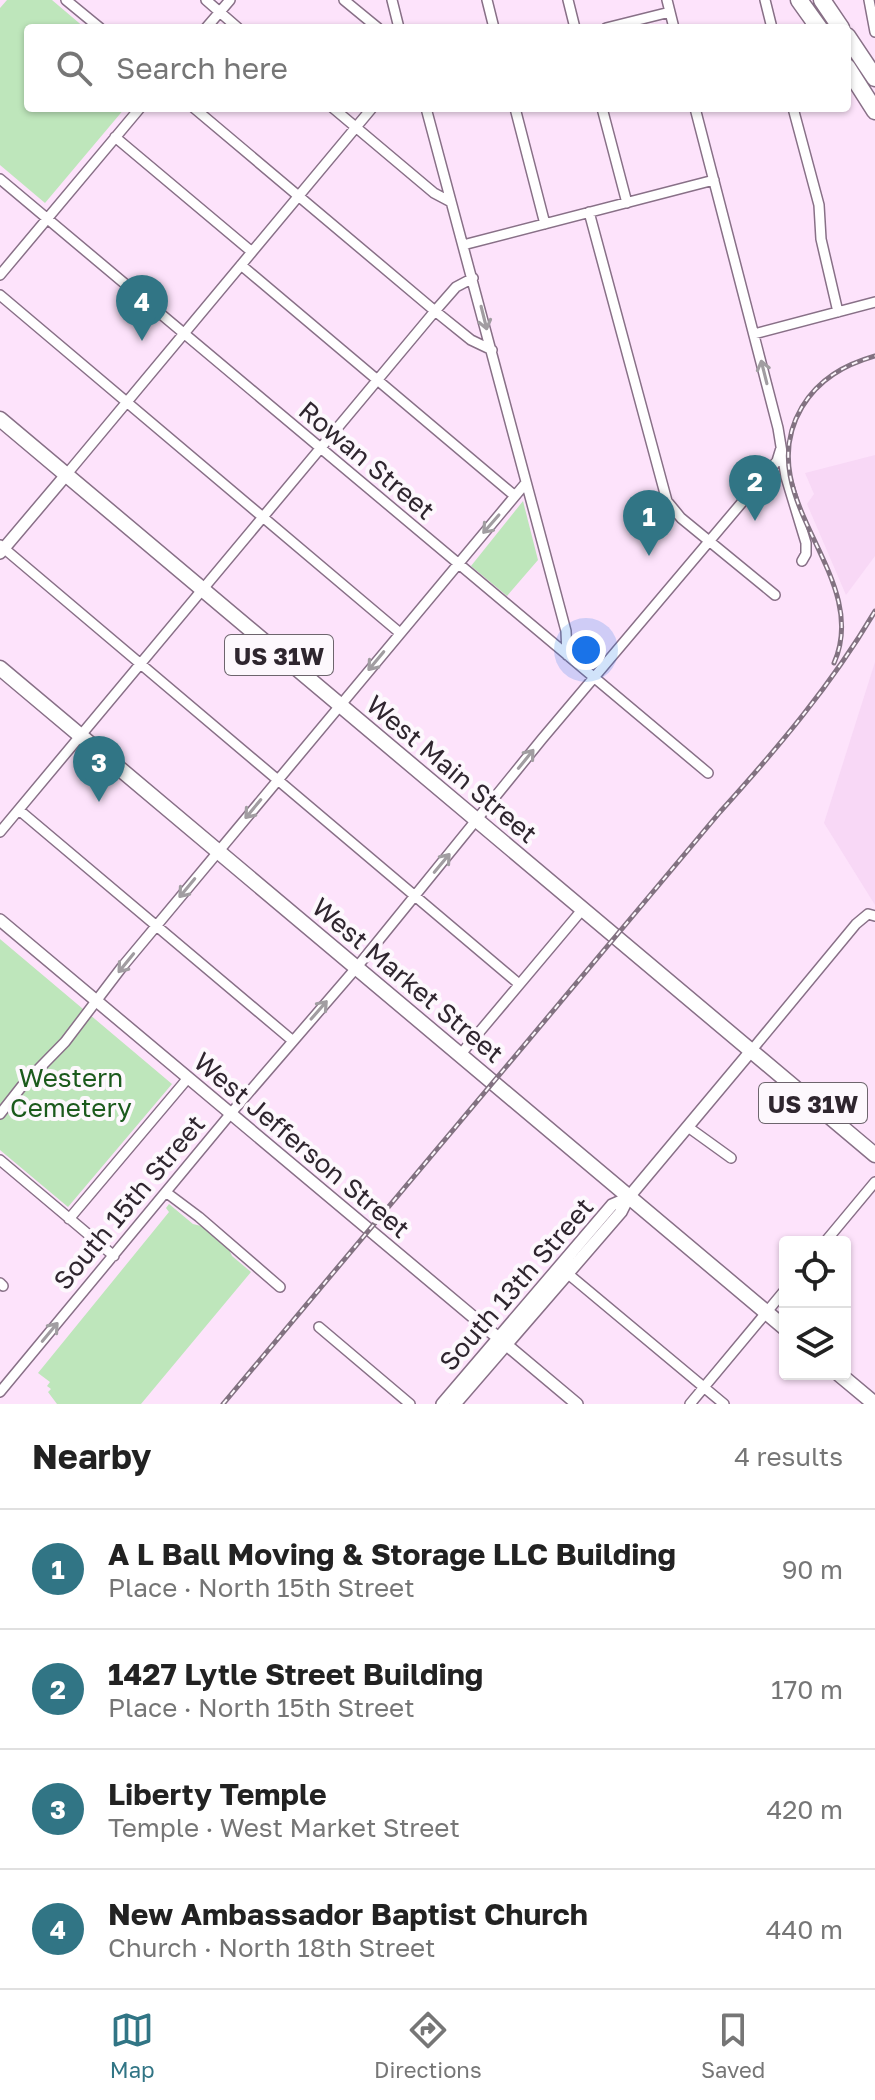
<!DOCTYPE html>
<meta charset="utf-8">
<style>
body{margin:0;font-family:"Golos Text",sans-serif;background:#f2f2f2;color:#222}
.controls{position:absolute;right:24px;bottom:24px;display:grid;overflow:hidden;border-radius:8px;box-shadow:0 2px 6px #0004}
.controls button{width:72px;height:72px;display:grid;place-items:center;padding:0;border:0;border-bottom:2px solid #e0e0e0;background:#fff;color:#222;font:40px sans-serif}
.you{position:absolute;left:586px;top:650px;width:28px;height:28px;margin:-20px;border:6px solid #fff;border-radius:50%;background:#1a73e8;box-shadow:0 0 0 12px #1a73e833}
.badge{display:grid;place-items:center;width:52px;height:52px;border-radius:50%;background:#317585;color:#fff;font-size:26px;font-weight:700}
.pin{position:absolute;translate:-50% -66px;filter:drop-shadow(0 2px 4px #0008)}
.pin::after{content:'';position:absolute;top:42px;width:28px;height:24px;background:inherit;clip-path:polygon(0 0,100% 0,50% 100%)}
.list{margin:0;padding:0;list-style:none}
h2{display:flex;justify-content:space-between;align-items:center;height:104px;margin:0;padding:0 32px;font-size:34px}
h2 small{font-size:26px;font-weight:400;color:#767676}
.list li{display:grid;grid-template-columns:52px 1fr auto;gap:24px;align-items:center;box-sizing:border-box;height:120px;padding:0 32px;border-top:2px solid #e0e0e0}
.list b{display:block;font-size:30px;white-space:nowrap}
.list p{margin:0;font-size:26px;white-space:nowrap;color:#767676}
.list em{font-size:26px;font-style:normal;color:#767676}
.icon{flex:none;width:44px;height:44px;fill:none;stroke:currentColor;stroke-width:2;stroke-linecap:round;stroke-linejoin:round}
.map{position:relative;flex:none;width:875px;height:1404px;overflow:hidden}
.search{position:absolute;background:#fff;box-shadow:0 2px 6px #0004;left:24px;right:24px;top:24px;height:88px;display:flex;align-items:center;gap:20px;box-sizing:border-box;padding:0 28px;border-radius:8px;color:#767676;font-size:30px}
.sheet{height:584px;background:#fff}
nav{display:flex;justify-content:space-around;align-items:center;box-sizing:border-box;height:112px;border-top:2px solid #e0e0e0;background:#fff;font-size:22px;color:#767676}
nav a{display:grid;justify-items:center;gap:4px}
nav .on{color:#317585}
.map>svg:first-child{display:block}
.built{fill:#f8d8f6}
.green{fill:#bee6bb}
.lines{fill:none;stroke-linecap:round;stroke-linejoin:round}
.minor-casing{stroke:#887087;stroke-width:12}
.tertiary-casing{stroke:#887087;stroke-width:14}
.primary-casing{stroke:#887087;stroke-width:17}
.motorway-casing{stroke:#887087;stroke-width:19}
.minor{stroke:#fff;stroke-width:9}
.tertiary{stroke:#fff;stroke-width:11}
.primary{stroke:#fff;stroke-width:14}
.motorway{stroke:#fff;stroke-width:16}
.rail-casing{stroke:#827281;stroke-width:5}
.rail{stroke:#fdf8fd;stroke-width:2;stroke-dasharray:6;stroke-linecap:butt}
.oneway{stroke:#a19da1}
.labels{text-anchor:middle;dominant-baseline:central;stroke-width:8;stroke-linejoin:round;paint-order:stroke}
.shield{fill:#fdf8fd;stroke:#6d656d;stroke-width:2}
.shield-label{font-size:24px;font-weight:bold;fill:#2f262f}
.street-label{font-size:26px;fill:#2f262f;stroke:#fdf8fd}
.park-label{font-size:26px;fill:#1b5a1c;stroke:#fdf8fd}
</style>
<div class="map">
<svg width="875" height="1404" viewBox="0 0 875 1404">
<rect width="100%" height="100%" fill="#fde3fb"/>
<path class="built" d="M 875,455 L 875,556 L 846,595 L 807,504 L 814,494 L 805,473 Z
M 875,662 L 875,905 L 824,823 Z"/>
<path class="green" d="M 7,0 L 52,0 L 85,28 L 28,28 L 28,108 L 125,108 L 45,203 L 0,165 L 0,8 Z
M 523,501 L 538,560 L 507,596 L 471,566 Z
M 0,939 L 172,1084 L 68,1207 L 0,1150 Z
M 169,1204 L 193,1224 L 205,1227 L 227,1245 L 232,1256 L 251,1272 L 141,1404 L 57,1404 L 48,1392 L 51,1389 L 47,1386 L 50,1382 L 38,1373 L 169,1212 L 166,1208 Z"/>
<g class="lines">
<defs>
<path id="minor" d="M 66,0 L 100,28
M 206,0 L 238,28
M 344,0 L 378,28
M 392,0 L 399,28
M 487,0 L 494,28
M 568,0 L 575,28
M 667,0 L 674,28
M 765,0 L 772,28
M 869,0 L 875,32
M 206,28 L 230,0
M 606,28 L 670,12
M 194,108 L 435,311 L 471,340 L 492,350
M 333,108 L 434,193 L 451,202
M 426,108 L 566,631 L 567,655
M 515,108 L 545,224
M 602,108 L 627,203
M 695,108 L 778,428 L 786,477 L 806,543 L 806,554 L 802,561
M 793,108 L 819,205 L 821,239 L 838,312
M 115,137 L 252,252
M 0,179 L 708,773
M 589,212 L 667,501 L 681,518 L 775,595
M 463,245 L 714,180
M 241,265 L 515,496
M 0,275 L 140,108
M 0,295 L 400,633
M 754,334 L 875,302
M 66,475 L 372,108
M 0,545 L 519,984
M 19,810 L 293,1041
M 0,832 L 435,311 L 456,287 L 473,278
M 751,1051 L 856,924 L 868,914 L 875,916
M 460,1055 L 582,910
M 0,1114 L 22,1086 L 65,1042 L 122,967 L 525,484
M 688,1127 L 731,1158
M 0,1160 L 114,1256
M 167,1193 L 199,1217 L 280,1287
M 69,1219 L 188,1078
M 825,1242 L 875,1182
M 567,1273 L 724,1404
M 0,1283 L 3,1286
M 319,1327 L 410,1404
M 0,1392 L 232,1112 L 357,967 L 542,739 L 777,461 L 781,448
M 690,1404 L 785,1290"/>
<path id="tertiary" d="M 0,553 L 66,475
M 0,920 L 577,1404
M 442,1404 L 612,1205 L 628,1198
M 455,1404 L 621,1212 L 628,1198 L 751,1051"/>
<path id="primary" d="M 0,419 L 875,1155
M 0,668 L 785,1328
M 839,1374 L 875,1404"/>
<path id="motorway" d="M 799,0 L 819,28
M 822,0 L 841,28
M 847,36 L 875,78
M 847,67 L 875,111"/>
</defs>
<use href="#minor" class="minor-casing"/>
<use href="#tertiary" class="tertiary-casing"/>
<use href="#primary" class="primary-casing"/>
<use href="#motorway" class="motorway-casing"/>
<use href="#minor" class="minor"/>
<use href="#tertiary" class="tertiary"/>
<use href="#primary" class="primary"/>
<use href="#motorway" class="motorway"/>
<defs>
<path id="rail" d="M 834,663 C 873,575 748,498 802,407 C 819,379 844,365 875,356
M 223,1404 L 720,812 C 777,749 832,684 875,611"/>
</defs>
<use href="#rail" class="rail-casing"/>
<use href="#rail" class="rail"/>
</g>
<defs><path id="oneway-shaft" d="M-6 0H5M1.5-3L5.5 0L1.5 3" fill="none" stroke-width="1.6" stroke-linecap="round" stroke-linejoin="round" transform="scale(2)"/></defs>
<g class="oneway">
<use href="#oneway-shaft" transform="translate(484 318) rotate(76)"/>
<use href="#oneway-shaft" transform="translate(764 372) rotate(-104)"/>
<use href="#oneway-shaft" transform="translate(491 524) rotate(131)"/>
<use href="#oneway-shaft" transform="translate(376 661) rotate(130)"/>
<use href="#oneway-shaft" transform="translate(526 759) rotate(-51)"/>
<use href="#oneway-shaft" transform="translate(253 809) rotate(130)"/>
<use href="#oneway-shaft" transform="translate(442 863) rotate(-50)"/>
<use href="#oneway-shaft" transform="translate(187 888) rotate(130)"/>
<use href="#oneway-shaft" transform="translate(126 963) rotate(129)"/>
<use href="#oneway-shaft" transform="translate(319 1010) rotate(-49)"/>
<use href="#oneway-shaft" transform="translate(50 1332) rotate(-50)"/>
</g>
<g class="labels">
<g class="shield">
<rect x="225" y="635" width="108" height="40" rx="6"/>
<rect x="759" y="1083" width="108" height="40" rx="6"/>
</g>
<g class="shield-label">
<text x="279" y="655">US 31W</text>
<text x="813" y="1103">US 31W</text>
</g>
<g class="street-label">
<text transform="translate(367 460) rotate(40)">Rowan Street</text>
<text transform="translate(452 769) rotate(40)">West Main Street</text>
<text transform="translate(408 980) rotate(40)">West Market Street</text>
<text transform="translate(302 1145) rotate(40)">West Jefferson Street</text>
<text transform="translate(129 1202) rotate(-50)">South 15th Street</text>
<text transform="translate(516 1284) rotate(-49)">South 13th Street</text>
</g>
<g class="park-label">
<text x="71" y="1077">Western<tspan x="71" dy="30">Cemetery</tspan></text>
</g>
</g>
</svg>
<div class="controls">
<button><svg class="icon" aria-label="locate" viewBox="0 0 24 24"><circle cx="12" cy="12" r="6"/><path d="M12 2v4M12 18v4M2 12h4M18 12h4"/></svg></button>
<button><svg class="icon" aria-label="layers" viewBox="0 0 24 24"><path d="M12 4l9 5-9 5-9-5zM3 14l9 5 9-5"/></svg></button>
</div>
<div class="you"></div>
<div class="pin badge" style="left:649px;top:556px">1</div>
<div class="pin badge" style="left:755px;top:521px">2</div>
<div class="pin badge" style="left:99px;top:802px">3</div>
<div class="pin badge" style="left:142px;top:341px">4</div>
<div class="search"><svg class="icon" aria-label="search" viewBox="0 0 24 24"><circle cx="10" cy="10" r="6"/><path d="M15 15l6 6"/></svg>Search here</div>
</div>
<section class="sheet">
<h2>Nearby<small>4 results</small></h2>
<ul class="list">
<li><span class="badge">1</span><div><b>A L Ball Moving &amp; Storage LLC Building</b><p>Place · North 15th Street</p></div><em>90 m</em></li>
<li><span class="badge">2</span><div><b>1427 Lytle Street Building</b><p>Place · North 15th Street</p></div><em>170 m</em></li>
<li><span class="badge">3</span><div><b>Liberty Temple</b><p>Temple · West Market Street</p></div><em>420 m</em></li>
<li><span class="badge">4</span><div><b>New Ambassador Baptist Church</b><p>Church · North 18th Street</p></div><em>440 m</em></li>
</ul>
</section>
<nav>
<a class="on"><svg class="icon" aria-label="map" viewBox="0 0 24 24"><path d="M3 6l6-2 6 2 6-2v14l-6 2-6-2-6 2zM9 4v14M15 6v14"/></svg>Map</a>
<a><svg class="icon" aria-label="directions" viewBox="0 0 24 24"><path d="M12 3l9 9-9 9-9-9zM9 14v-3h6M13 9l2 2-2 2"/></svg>Directions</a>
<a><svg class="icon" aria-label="saved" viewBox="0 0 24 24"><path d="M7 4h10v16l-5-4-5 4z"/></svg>Saved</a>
</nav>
